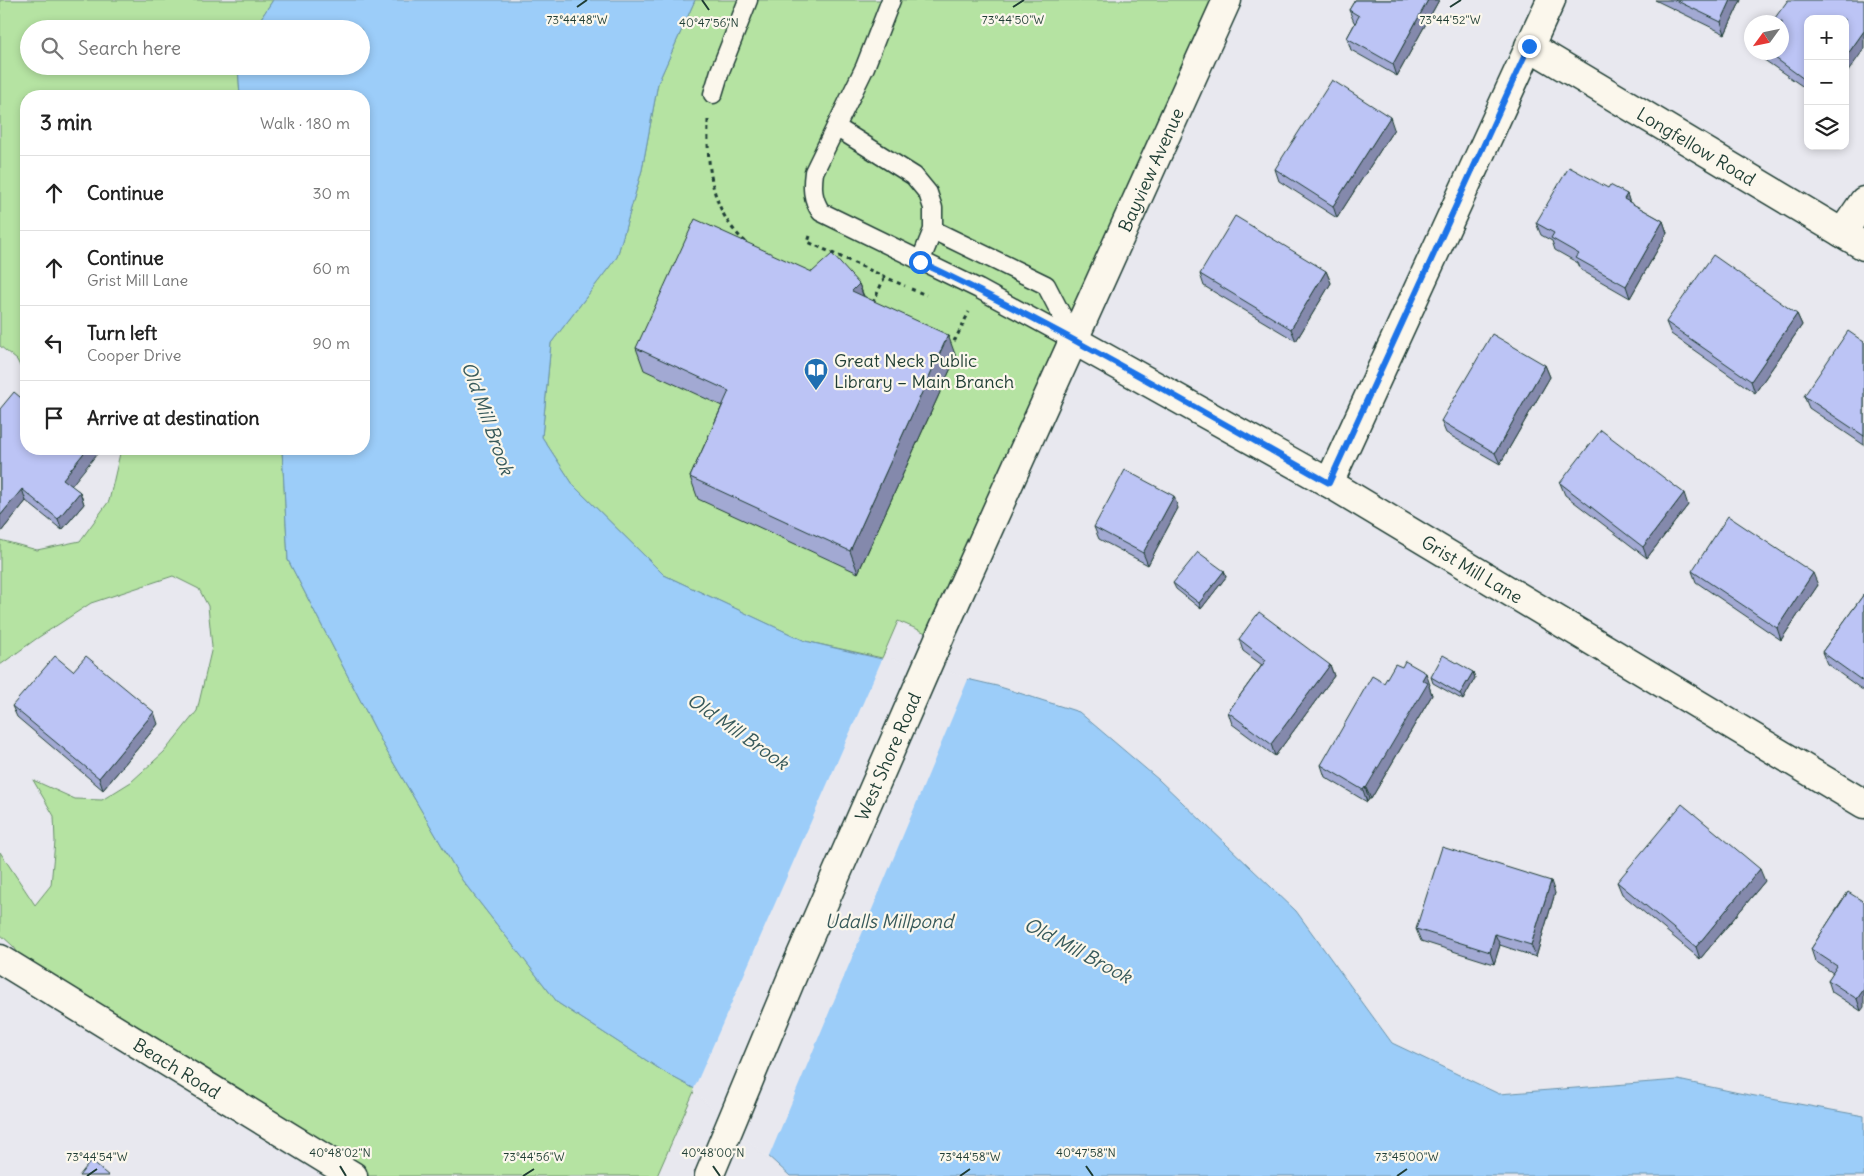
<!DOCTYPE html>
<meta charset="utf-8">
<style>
body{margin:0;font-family:Delius,sans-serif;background:#f6f6f6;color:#222}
.controls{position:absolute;right:15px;top:15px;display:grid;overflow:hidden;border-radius:10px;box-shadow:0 2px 8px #0003}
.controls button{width:45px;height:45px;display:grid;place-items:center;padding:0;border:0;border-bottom:1px solid #e0e0e0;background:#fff;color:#222;font:25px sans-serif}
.compass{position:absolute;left:1744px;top:15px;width:45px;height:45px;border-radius:50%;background:#fff;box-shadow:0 2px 8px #0003;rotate:237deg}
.stop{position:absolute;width:15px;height:15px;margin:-11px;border:4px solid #1a73e8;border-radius:50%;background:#fff}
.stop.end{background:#1a73e8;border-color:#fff;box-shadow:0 1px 5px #0008}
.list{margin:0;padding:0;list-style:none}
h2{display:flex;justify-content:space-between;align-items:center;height:65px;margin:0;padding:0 20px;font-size:21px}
h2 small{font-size:16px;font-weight:400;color:#767676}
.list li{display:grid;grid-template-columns:32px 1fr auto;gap:15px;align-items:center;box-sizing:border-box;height:75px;padding:0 20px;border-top:1px solid #e0e0e0}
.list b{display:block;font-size:19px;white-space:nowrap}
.list p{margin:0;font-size:16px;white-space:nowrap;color:#767676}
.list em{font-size:16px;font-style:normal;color:#767676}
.icon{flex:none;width:28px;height:28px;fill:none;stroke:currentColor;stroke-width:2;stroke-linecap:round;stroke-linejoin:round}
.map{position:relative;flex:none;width:1864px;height:1176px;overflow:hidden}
.search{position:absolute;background:#fff;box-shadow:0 2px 8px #0003;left:20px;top:20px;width:350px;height:55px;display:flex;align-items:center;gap:12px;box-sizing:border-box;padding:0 18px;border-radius:28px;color:#767676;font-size:19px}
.panel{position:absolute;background:#fff;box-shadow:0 2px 8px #0003;left:20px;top:90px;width:350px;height:365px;border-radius:20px}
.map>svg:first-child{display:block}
.green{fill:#b5e3a2;stroke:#6a906b}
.water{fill:#9ccdf9;stroke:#6a93aa}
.pier{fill:#e8e8ef}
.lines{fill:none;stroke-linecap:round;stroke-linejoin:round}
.lane-casing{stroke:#1f3d34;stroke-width:21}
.street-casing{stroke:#1f3d34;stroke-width:31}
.secondary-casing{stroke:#1f3d34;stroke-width:31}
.path{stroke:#1f3d34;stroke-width:3;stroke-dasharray:4 4;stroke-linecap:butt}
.lane{stroke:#fbf7ec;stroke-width:18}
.street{stroke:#fbf7ec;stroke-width:28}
.secondary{stroke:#fbf7ec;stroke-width:28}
.wall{fill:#a2a9d3;stroke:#1f3d34}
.shaded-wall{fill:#8489ac;stroke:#1f3d34}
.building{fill:#bcc4f5;stroke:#1f3d34}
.route{stroke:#1a73e8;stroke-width:6}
.ticks{fill:none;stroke:#1f3d34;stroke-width:2}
.labels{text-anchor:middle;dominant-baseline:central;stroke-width:4.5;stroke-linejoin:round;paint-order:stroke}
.street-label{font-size:18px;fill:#1f3d34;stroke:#fbf7ec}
.poi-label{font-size:18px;fill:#1f3d34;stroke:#fbf7ec;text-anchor:start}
.water-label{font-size:19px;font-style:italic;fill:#385a5b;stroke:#fbf7ec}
.ticks-label{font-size:12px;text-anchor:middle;fill:#1f3d34;stroke:#fbf7ec;stroke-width:4.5;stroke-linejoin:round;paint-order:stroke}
</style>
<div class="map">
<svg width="1864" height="1176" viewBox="0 0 1864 1176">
<rect width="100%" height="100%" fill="#e8e8ef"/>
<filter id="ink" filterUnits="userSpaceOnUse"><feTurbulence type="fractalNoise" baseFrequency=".02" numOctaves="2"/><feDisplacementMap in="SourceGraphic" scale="10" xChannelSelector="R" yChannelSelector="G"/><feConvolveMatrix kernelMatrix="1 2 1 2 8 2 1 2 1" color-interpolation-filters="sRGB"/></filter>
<g filter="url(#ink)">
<path class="green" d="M 0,0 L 273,0 L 254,29 L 29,29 L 29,66 L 238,66 L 240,96 L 26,96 L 26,378 L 17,360 L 0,346 Z
M 695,0 L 1226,0 L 940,639 L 898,621 L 882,658 L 805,641 L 664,575 L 574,486 L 542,437 L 551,343 L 617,257 L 642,170 L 658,83 Z
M 121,449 L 282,449 L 288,560 L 386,750 L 462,880 L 558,1003 L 669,1075 L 695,1089 L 657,1176 L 353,1176 L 37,982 L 14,947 L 0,934 L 0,852 L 35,905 L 51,885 L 55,842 L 54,816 L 33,780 L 75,799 L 102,800 L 131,782 L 164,752 L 197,711 L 212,647 L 208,606 L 199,589 L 173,576 L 91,603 L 36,639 L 0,665 L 0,540 L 37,550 L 80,541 L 109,501 Z"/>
<path class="water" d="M 273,0 L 695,0 L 658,83 L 642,170 L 617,257 L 551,343 L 542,437 L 574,486 L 664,575 L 805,641 L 997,686 L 1079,712 L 1159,780 L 1296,911 L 1392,1043 L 1499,1094 L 1678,1080 L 1739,1093 L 1864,1116 L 1864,1176 L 790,1176 L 695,1089 L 669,1075 L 558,1003 L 462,880 L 386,750 L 288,560 L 282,449 L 364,449 L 364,96 L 240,96 L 238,66 L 361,66 L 361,29 L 254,29 Z"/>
<path class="pier" d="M 883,657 L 969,677 L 768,1159 L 693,1091 Z"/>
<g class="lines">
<defs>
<path id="lane" d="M 891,0 L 865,67 L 814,172 C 812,187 812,199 821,212 L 979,289 L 1075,341 L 1046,285 L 933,230
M 713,94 L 720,71 L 748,0
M 836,127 L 914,176 L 928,193 L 933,208 L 933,230 L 920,262"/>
<g id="street">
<path id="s1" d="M 1529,46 L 1864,246"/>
<path d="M 1842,233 L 1864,201"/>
<path id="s2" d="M 1075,341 L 1329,483 L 1864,804"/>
<path d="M 1329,483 L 1551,0"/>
</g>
<g id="secondary">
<path id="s3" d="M 0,959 L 353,1176"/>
<path id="s4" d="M 709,1176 L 799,960 L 941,634 L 1227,0"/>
</g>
</defs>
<use href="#lane" class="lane-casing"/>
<use href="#street" class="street-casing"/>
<use href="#secondary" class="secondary-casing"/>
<path class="path" d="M 708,120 C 707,165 710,213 748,244
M 810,236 L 808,242 L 905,286
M 911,289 L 926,295
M 873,303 L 885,276
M 946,336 L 955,340 L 969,312"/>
<use href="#lane" class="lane"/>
<use href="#street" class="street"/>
<use href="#secondary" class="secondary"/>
</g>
<path class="wall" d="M 1355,0 L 1439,0 L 1397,76 L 1351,50 L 1347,38 L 1355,23 L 1354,22 L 1349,10 Z
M 1655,0 L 1741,0 L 1725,34 Z
M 1808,19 L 1808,90 L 1760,57 L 1759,52 L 1782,52 Z
M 1394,129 L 1337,218 L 1279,181 L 1275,169 Z
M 1608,188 L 1627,194 L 1629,202 L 1663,221 L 1667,233 L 1630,298 L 1581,270 L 1578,263 L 1555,250 L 1552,241 L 1541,235 L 1536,223 Z
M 1326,271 L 1331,283 L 1296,341 L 1204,286 L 1200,274 Z
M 859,284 L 864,296 L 956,357 L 858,573 L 698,499 L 690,477 L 722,406 L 644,370 L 636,348 Z
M 1797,314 L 1802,325 L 1755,393 L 1671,334 L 1666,322 Z
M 1864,342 L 1864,445 L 1809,408 L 1804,396 Z
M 1545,365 L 1550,377 L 1500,464 L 1446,433 L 1441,421 Z
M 0,409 L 71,486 L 80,492 L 84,504 L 62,530 L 26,501 L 0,533 Z
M 1560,483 L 1688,505 L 1647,558 L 1565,495 Z
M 1178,508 L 1148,565 L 1099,539 L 1094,527 Z
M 1224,571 L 1226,577 L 1201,609 L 1176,589 L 1173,583 Z
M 1692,571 L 1818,585 L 1781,640 L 1696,582 Z
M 1864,594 L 1864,691 L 1827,664 L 1822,652 Z
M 1239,639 L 1330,665 L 1334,676 L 1275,756 L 1232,724 L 1228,712 L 1262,665 L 1243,651 Z
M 73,671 L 158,724 L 103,790 L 17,717 L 12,706 Z
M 1473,672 L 1475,678 L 1463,700 L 1433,683 L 1431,677 Z
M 1384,683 L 1430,685 L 1429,686 L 1432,695 L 1371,799 L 1369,799 L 1367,802 L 1325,777 L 1321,765 Z
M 1765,881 L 1700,959 L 1622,894 L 1617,882 Z
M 1848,892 L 1861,1011 L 1832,992 L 1828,980 L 1833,973 L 1815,961 L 1811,949 Z
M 1555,893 L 1536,957 L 1500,945 L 1494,964 L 1421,941 L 1416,929 Z"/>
<path class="shaded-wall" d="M 1428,0 L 1439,0 L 1397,76 L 1393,64 Z
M 1731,0 L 1741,0 L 1725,34 L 1721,22 Z
M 1864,31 L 1864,49 L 1845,76 L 1845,58 Z
M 1390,117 L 1394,129 L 1337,218 L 1333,206 Z
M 1627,194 L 1631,206 L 1624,199 Z
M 1663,221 L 1667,233 L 1630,298 L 1626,286 Z
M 1326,271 L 1331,283 L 1296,341 L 1291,329 Z
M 859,284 L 867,306 L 852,291 Z
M 1797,314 L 1802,325 L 1755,393 L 1751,381 Z
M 948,335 L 956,357 L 858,573 L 850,551 Z
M 1545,365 L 1550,377 L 1500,464 L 1495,453 Z
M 87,449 L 101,449 L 67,491 L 63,479 Z
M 22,489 L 26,501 L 0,533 L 0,516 Z
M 80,492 L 84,504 L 62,530 L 58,519 Z
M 1684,493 L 1688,505 L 1647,558 L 1643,547 Z
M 1174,496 L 1178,508 L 1148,565 L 1143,553 Z
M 1224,571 L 1226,577 L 1201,609 L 1199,603 Z
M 1813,573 L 1818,585 L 1781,640 L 1777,628 Z
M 1330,665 L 1334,676 L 1275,756 L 1271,744 Z
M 1473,672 L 1475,678 L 1463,700 L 1460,694 Z
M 1426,673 L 1430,685 L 1429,686 L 1432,695 L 1371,799 L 1366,788 L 1422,680 Z
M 154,712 L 158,724 L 103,790 L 99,778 Z
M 1365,787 L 1369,799 L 1367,802 L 1363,790 Z
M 1760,869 L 1765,881 L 1700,959 L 1696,947 Z
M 1551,881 L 1555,893 L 1536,957 L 1531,945 Z
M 1495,934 L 1500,945 L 1494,964 L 1490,952 Z
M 1864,989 L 1864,1007 L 1861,1011 L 1857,999 Z"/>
<path class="building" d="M 1355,0 L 1428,0 L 1393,64 L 1347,38 L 1359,16 L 1349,10 Z
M 1675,0 L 1731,0 L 1721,22 Z
M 1788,0 L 1864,0 L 1864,31 L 1845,58 L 1845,19 L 1808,19 L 1808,82 L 1767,52 L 1782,52 L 1782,22 L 1772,22 Z
M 1332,80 L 1390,117 L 1333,206 L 1275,169 Z
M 1569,167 L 1608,188 L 1610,185 L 1627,194 L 1624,199 L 1663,221 L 1626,286 L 1576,258 L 1579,254 L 1551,238 L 1554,233 L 1536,223 Z
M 1235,216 L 1326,271 L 1291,329 L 1200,274 Z
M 695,219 L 812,272 L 832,254 L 859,284 L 852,291 L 948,335 L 850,551 L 690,477 L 729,391 L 636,348 Z
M 1713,255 L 1797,314 L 1751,381 L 1666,322 Z
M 1848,331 L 1864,342 L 1864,436 L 1804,396 Z
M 1492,334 L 1545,365 L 1495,453 L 1441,421 Z
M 14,392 L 26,402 L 26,449 L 87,449 L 63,479 L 80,492 L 58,519 L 22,489 L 0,516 L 0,409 Z
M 1601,430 L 1684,493 L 1643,547 L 1560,483 Z
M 1125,470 L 1174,496 L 1143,553 L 1094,527 Z
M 1728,516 L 1813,573 L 1777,628 L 1692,571 Z
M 1198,552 L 1224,571 L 1199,603 L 1173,583 Z
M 1864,594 L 1864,682 L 1822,652 Z
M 1259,612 L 1330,665 L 1271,744 L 1228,712 L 1266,660 L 1239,639 Z
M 1443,655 L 1473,672 L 1460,694 L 1431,677 Z
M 55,656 L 73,671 L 86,656 L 154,712 L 99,778 L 12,706 Z
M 1405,661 L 1426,673 L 1422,680 L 1428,683 L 1366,788 L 1365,787 L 1363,790 L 1321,765 L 1372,676 L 1384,683 L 1395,664 L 1402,667 Z
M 1682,804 L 1760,869 L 1696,947 L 1617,882 Z
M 1442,847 L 1551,881 L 1531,945 L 1495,934 L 1490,952 L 1416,929 Z
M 1848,892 L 1864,902 L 1864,989 L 1857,999 L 1828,980 L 1837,966 L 1811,949 Z
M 91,1161 L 109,1176 L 79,1176 Z"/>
</g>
<g class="lines" filter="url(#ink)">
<path class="route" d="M 920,262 C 1060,328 1194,407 1329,483 L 1529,46"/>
</g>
<path class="ticks" d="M 702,0 L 709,10M 577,7 L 587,0M 1013,7 L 1024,0M 1450,7 L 1461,0M 340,1166 L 346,1176M 713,1166 L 720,1176M 1086,1166 L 1093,1176M 87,1176 L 97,1169M 523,1176 L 534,1169M 960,1176 L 970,1169M 1397,1176 L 1407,1169"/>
<defs>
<symbol id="library-pin" viewBox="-11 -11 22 30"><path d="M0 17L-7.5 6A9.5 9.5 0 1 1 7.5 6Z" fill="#1f6fb2" stroke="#fbf7ec"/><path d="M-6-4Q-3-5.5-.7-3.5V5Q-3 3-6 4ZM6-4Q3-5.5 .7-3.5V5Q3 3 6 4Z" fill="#fff"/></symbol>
</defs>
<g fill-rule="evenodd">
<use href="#library-pin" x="802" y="356" width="28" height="38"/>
</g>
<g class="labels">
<g class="street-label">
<text stroke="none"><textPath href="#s1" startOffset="195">Longfellow Road</textPath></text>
<text stroke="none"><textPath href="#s4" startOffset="1099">Bayview Avenue</textPath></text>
<text stroke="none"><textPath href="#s2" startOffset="458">Grist Mill Lane</textPath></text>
<text stroke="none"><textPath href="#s4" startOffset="456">West Shore Road</textPath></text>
<text stroke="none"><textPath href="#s3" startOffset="208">Beach Road</textPath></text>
</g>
<g class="poi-label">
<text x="834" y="360">Great Neck Public<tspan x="834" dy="21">Library – Main Branch</tspan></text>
</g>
<g class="water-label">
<text transform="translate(488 418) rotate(70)">Old Mill Brook</text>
<text transform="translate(738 731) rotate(35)">Old Mill Brook</text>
<text x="889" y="921">Udalls Millpond</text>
<text transform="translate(1078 950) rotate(28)">Old Mill Brook</text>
</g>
</g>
<g class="ticks-label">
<text x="577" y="24">73°44'48"W</text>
<text x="1013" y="24">73°44'50"W</text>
<text x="1450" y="24">73°44'52"W</text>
<text x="709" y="27">40°47'56"N</text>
<text x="340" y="1157">40°48'02"N</text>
<text x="713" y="1157">40°48'00"N</text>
<text x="1086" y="1157">40°47'58"N</text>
<text x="97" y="1161">73°44'54"W</text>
<text x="534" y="1161">73°44'56"W</text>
<text x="970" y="1161">73°44'58"W</text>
<text x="1407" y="1161">73°45'00"W</text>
</g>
</svg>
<div class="controls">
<button>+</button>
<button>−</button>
<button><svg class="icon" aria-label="layers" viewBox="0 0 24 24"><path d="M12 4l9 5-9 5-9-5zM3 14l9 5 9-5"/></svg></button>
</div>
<svg class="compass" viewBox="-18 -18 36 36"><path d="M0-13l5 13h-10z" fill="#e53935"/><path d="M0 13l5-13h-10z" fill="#767676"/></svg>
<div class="stop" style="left:920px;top:262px"></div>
<div class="stop end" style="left:1529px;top:46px"></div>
<div class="search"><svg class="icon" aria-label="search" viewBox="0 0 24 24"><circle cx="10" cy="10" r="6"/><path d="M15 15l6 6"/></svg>Search here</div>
<section class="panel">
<h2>3 min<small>Walk · 180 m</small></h2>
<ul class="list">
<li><svg class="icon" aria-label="ahead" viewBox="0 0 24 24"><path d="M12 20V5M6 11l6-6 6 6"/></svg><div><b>Continue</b></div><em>30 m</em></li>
<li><svg class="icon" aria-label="ahead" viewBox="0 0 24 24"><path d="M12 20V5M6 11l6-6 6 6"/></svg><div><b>Continue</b><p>Grist Mill Lane</p></div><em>60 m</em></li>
<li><svg class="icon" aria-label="left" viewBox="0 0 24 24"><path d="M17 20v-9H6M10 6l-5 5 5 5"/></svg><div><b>Turn left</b><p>Cooper Drive</p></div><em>90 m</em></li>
<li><svg class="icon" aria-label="arrive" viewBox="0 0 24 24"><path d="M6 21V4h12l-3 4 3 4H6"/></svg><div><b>Arrive at destination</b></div></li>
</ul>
</section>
</div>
